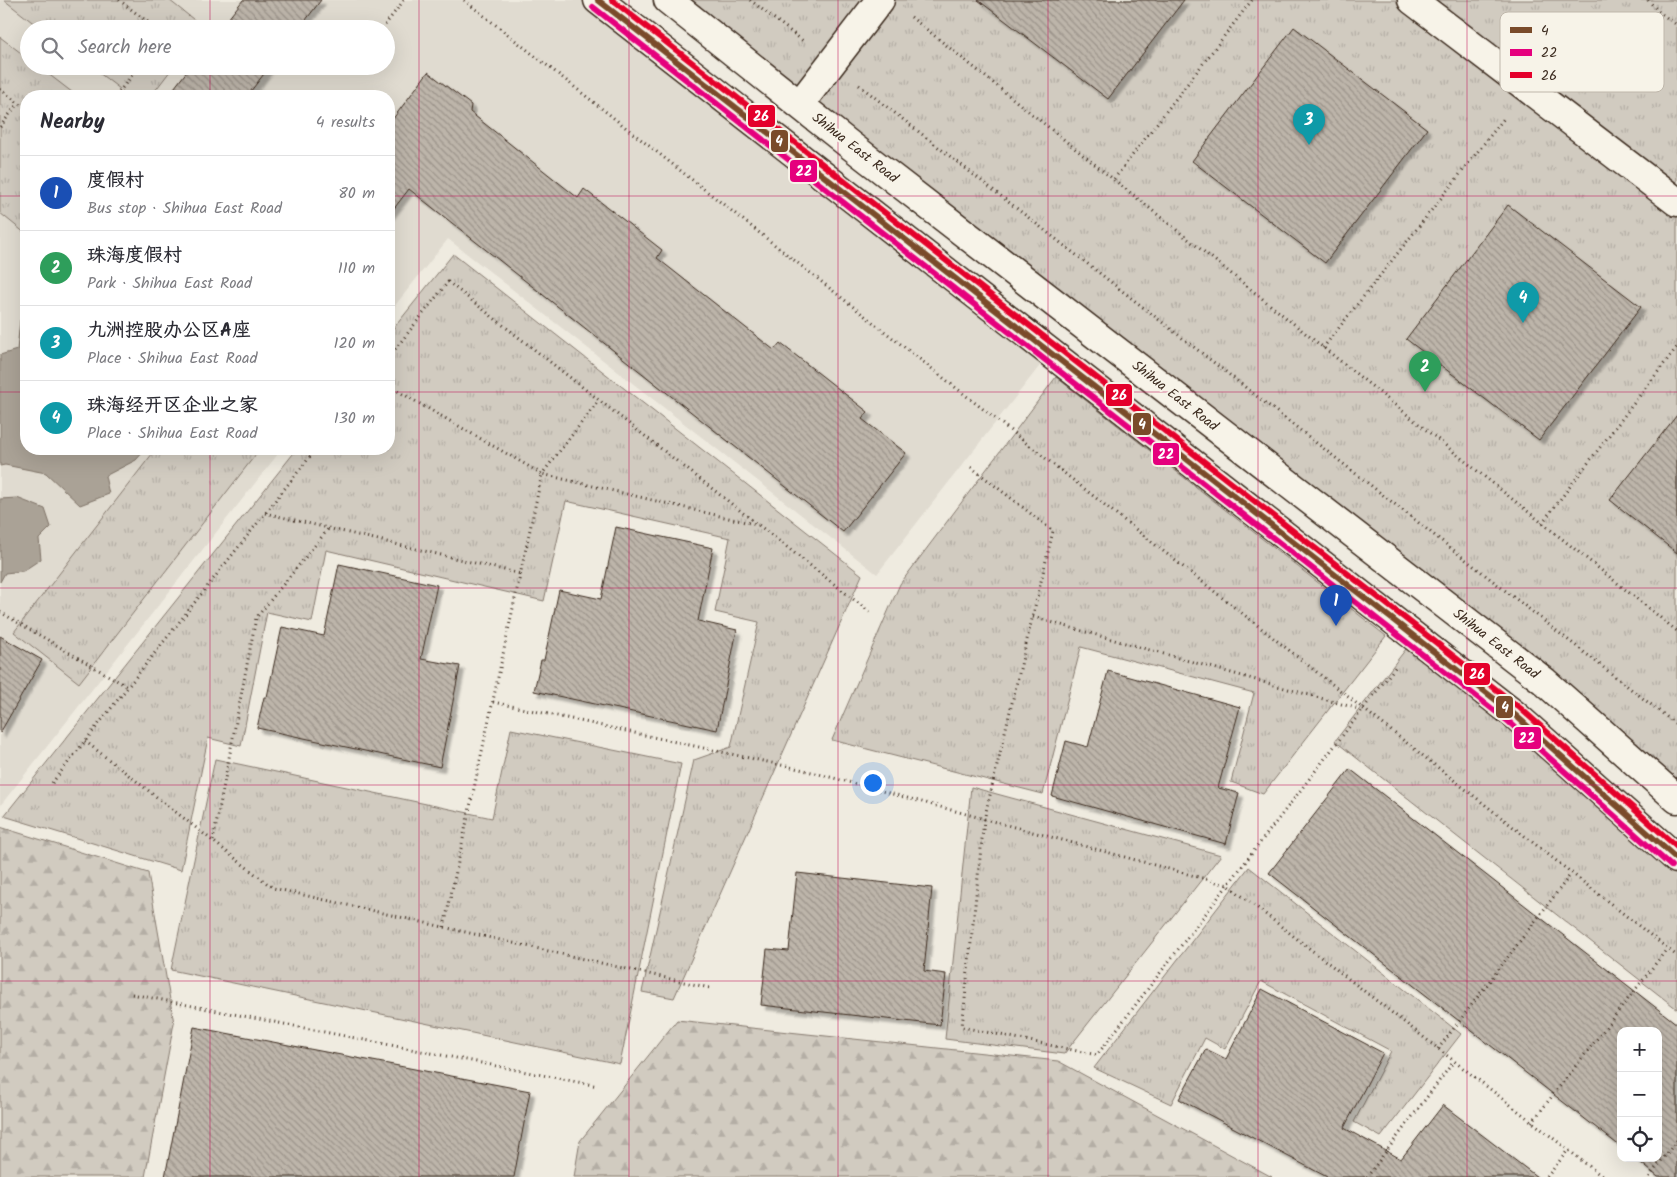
<!DOCTYPE html>
<meta charset="utf-8">
<style>
body{margin:0;font-family:Kalam,"LXGW WenKai TC",sans-serif;background:#f2f2f3;color:#2b2b33}
.controls{position:absolute;right:15px;bottom:15px;display:grid;overflow:hidden;border-radius:10px;box-shadow:0 5px 20px #0002}
.controls button{width:45px;height:45px;display:grid;place-items:center;padding:0;border:0;border-bottom:1px solid #e1e1e2;background:#fff;color:#2b2b33;font:25px sans-serif}
.you{position:absolute;left:872px;top:782px;width:18px;height:18px;margin:-12px;border:4px solid #fff;border-radius:50%;background:#1a73e8;box-shadow:0 0 0 8px #1a73e833}
.badge{display:grid;place-items:center;width:32px;height:32px;border-radius:50%;background:#b45309;color:#fff;font-size:16px;font-weight:700}
.pin{position:absolute;translate:-50% -41px;filter:drop-shadow(0 1px 2px #0008)}
.pin::after{content:'';position:absolute;top:26px;width:18px;height:15px;background:inherit;clip-path:polygon(0 0,100% 0,50% 100%)}
.list{margin:0;padding:0;list-style:none}
h2{display:flex;justify-content:space-between;align-items:center;height:65px;margin:0;padding:0 20px;font-size:21px}
h2 small{font-size:16px;font-weight:400;color:#7c7c81}
.list li{display:grid;grid-template-columns:32px 1fr auto;gap:15px;align-items:center;box-sizing:border-box;height:75px;padding:0 20px;border-top:1px solid #e1e1e2}
.list b{display:block;font-size:19px;white-space:nowrap}
.list p{margin:0;font-size:16px;white-space:nowrap;color:#7c7c81}
.list em{font-size:16px;font-style:normal;color:#7c7c81}
.icon{flex:none;width:28px;height:28px;fill:none;stroke:currentColor;stroke-width:2;stroke-linecap:round;stroke-linejoin:round}
.map{position:relative;flex:none;width:1677px;height:1177px;overflow:hidden}
.search{position:absolute;background:#fff;box-shadow:0 5px 20px #0002;left:20px;top:20px;width:375px;height:55px;display:flex;align-items:center;gap:12px;box-sizing:border-box;padding:0 18px;border-radius:28px;color:#7c7c81;font-size:19px}
.panel{position:absolute;background:#fff;box-shadow:0 5px 20px #0002;left:20px;top:90px;width:375px;height:365px;border-radius:20px}
.map>svg:first-child{display:block}
.built{fill:#e0dbd0;fill-rule:evenodd}
.grass{fill:url(#grass-tufts);stroke:#867a6f}
.forest{fill:url(#forest-firs);stroke:#867a6f}
.water{fill:#aaa296;stroke:#7e7266}
.building{fill:url(#building-back-hatch);stroke:#3b2a1e;filter:url(#shadow)}
.lines{fill:none;stroke-linecap:round;stroke-linejoin:round}
.minor-casing{stroke:#3b2a1e;stroke-width:31}
.major-casing{stroke:#3b2a1e;stroke-width:31}
.path{stroke:#3b2a1e;stroke-width:3;stroke-dasharray:1 4;stroke-linecap:butt}
.minor{stroke:#f7f3e8;stroke-width:28}
.major{stroke:#f7f3e8;stroke-width:28}
.bus-1-casing{stroke:#f7f3e8;stroke-width:10}
.bus-2-casing{stroke:#f7f3e8;stroke-width:10}
.bus-3-casing{stroke:#f7f3e8;stroke-width:10}
.bus-1{stroke:#7a4b2a;stroke-width:6}
.bus-2{stroke:#e5007d;stroke-width:6}
.bus-3{stroke:#e4002b;stroke-width:6}
.grid{fill:none;stroke:#c2185b;stroke-width:1;stroke-opacity:0.55}
.labels{text-anchor:middle;dominant-baseline:central;stroke-width:4;stroke-linejoin:round;paint-order:stroke}
.street-label{font-size:14px;fill:#3b2a1e;stroke:#f7f3e8}
.key{fill:#f7f3e8;stroke:#bfb7ab;stroke-width:1}
.key-label{font-size:14px;fill:#3b2a1e}
.line-badge{stroke:#f7f3e8;stroke-width:2}
.badge-label{font-size:14px;text-anchor:middle;font-weight:bold;fill:#fff}
</style>
<div class="map">
<svg width="1677" height="1177" viewBox="0 0 1677 1177">
<defs>
<pattern id="grass-tufts" width="24" height="20" patternUnits="userSpaceOnUse" patternTransform="scale(1.25)"><rect width="24" height="20" fill="#d1cbc0"/><path d="M3 7l-1-3M5 7V3M7 7l1-3M15 17l-1-3M17 17v-4M19 17l1-3" fill="none" stroke="#b4aea5"/></pattern>
<pattern id="forest-firs" width="22" height="20" patternUnits="userSpaceOnUse" patternTransform="scale(1.25)"><rect width="22" height="20" fill="#d1cbc0"/><path d="M5 1l3.5 6h-7zM16 11l3.5 6h-7z" fill="#b4aea5"/></pattern>
<pattern id="building-back-hatch" width="6" height="6" patternUnits="userSpaceOnUse" patternTransform="scale(1.25)"><rect width="6" height="6" fill="#bdb5aa"/><path d="M-1 5l2 2M0 0l6 6M5-1l2 2" fill="none" stroke="#9b938a"/></pattern>
<filter id="shadow"><feDropShadow dx="4.5" dy="4.5" stdDeviation="1" flood-color="#0004"/></filter>
</defs>
<rect width="100%" height="100%" fill="#efebe0"/>
<filter id="ink" filterUnits="userSpaceOnUse"><feTurbulence type="fractalNoise" baseFrequency=".02" numOctaves="2"/><feDisplacementMap in="SourceGraphic" scale="10" xChannelSelector="R" yChannelSelector="G"/><feConvolveMatrix kernelMatrix="1 2 1 2 8 2 1 2 1" color-interpolation-filters="sRGB"/></filter>
<g filter="url(#ink)">
<path class="built" d="M 0,0 L 595,0 L 1049,354 L 877,574 L 448,239 L 389,313 L 389,96 L 26,96 L 26,449 L 282,449 L 0,806 ZM 29,29 L 386,29 L 386,66 L 29,66 Z"/>
<path class="grass" d="M 4,0 L 169,0 L 203,27 L 41,29 Z
M 669,0 L 1677,0 L 1677,799 Z
M 0,37 L 29,59 L 29,66 L 38,66 L 77,96 L 26,96 L 26,234 L 0,213 Z
M 90,66 L 174,66 L 151,96 L 129,96 Z
M 453,254 L 862,575 L 674,998 L 642,992 L 694,760 L 731,747 L 759,622 L 715,612 L 730,538 L 566,501 L 544,601 L 326,550 L 312,622 L 267,612 L 241,746 L 208,738 L 181,870 L 4,816 L 297,449 L 389,449 L 389,334 Z
M 1056,377 L 1386,636 L 1263,794 L 1231,782 L 1254,693 L 1081,647 L 1043,794 L 832,740 L 900,584 Z
M 156,449 L 260,449 L 79,683 L 14,632 Z
M 1409,645 L 1513,729 L 1677,873 L 1677,1009 L 1335,741 Z
M 511,729 L 681,764 L 620,1064 L 171,970 L 215,759 L 492,818 Z
M 971,787 L 1221,855 L 1064,1054 L 945,1039 Z
M 1249,867 L 1461,1034 L 1381,1137 L 1354,1122 L 1391,1051 L 1261,981 L 1225,1049 L 1205,1038 L 1171,1104 L 1094,1068 Z"/>
<path class="forest" d="M 0,827 L 148,873 L 174,1023 L 145,1177 L 0,1177 Z
M 677,1020 L 1058,1061 L 1272,1177 L 574,1177 L 580,1141 Z"/>
<path class="water" d="M 20,320 L 26,320 L 26,449 L 146,449 L 136,460 L 105,476 L 109,494 L 80,505 L 46,473 L 5,465 L 0,466 L 0,355 L 17,350 Z
M 17,498 L 45,509 L 51,527 L 39,539 L 41,559 L 23,571 L 5,573 L 0,582 L 0,499 Z"/>
<path class="building" d="M 243,0 L 321,0 L 299,29 L 220,29 Z
M 978,0 L 1184,0 L 1108,99 Z
M 1294,27 L 1427,129 L 1325,263 L 1192,161 Z
M 191,66 L 270,66 L 247,96 L 168,96 Z
M 428,72 L 471,105 L 470,112 L 578,198 L 584,189 L 662,250 L 657,258 L 774,350 L 780,343 L 868,412 L 862,419 L 906,453 L 843,532 L 409,189 L 389,215 L 389,124 Z
M 1508,205 L 1641,307 L 1539,440 L 1406,339 Z
M 1677,415 L 1677,553 L 1610,500 Z
M 616,527 L 713,548 L 698,621 L 737,630 L 717,730 L 534,691 L 541,660 L 544,660 L 559,590 L 601,599 Z
M 339,564 L 437,585 L 421,659 L 460,666 L 440,767 L 257,728 L 264,697 L 267,697 L 282,627 L 324,636 Z
M 0,636 L 42,660 L 0,733 Z
M 1108,671 L 1240,707 L 1218,788 L 1239,793 L 1226,844 L 1052,796 L 1066,741 L 1088,747 Z
M 1350,769 L 1677,1024 L 1677,1177 L 1658,1177 L 1635,1158 L 1658,1158 L 1658,1031 L 1621,1031 L 1621,1147 L 1269,873 Z
M 797,873 L 932,888 L 924,971 L 946,974 L 940,1025 L 761,1005 L 767,949 L 789,951 Z
M 1262,989 L 1383,1053 L 1344,1128 L 1401,1159 L 1443,1105 L 1537,1177 L 1327,1177 L 1179,1099 L 1206,1049 L 1226,1059 Z
M 194,1027 L 530,1091 L 514,1177 L 165,1177 Z"/>
<g class="lines">
<defs>
<path id="minor" d="M 1412,0 L 1677,202
M 800,104 L 880,0"/>
<path id="major" d="M 598,0 L 1515,715 L 1677,859
M 668,0 L 850,145 L 1544,681 L 1677,799"/>
</defs>
<use href="#minor" class="minor-casing"/>
<use href="#major" class="major-casing"/>
<path class="path" d="M 119,0 L 157,29
M 464,0 L 1677,956
M 750,0 L 803,41
M 1648,0 L 1659,12 L 1677,25
M 911,17 L 1677,631
M 382,29 L 404,0
M 859,85 L 1677,725
M 0,89 L 26,109
M 116,96 L 139,66
M 0,127 L 18,103
M 1114,179 L 1252,0
M 1323,348 L 1505,117
M 389,357 L 448,282 L 871,613
M 389,386 L 542,474 L 599,400
M 971,467 L 1053,531 L 984,820 L 962,1027 L 1097,1055 L 1396,666
M 265,513 L 521,574
M 1542,523 L 1677,347
M 0,612 L 128,687
M 1033,617 L 1359,709
M 493,702 L 804,770 L 1228,885 L 1603,1177
M 85,741 L 273,888 L 710,988
M 52,783 L 316,449
M 213,841 L 256,618 L 329,528
M 444,927 L 542,474 L 758,525
M 132,994 L 598,1086
M 1438,1049 L 1571,874
M 1532,1122 L 1667,949
M 1367,1177 L 1454,1061
M 1547,1177 L 1568,1150
M 1649,1177 L 1677,1140"/>
<use href="#minor" class="minor"/>
<use href="#major" class="major"/>
<defs>
<path id="bus-1" d="M 598,0 L 1515,715 L 1677,859"/>
<path id="bus-2" d="M 593,7 L 1509,722 L 1671,866"/>
<path id="bus-3" d="M 612,0 L 1520,708 L 1677,847"/>
</defs>
<use href="#bus-1" class="bus-1-casing"/>
<use href="#bus-2" class="bus-2-casing"/>
<use href="#bus-3" class="bus-3-casing"/>
<use href="#bus-1" class="bus-1"/>
<use href="#bus-2" class="bus-2"/>
<use href="#bus-3" class="bus-3"/>
</g>
</g>
<path class="grid" d="M 210,0 L 210,29M 419,0 L 419,1177M 629,0 L 629,1177M 838,0 L 838,1177M 1048,0 L 1048,1177M 1258,0 L 1258,1177M 1467,0 L 1467,1177M 210,66 L 210,96M 0,196 L 26,196M 389,196 L 1677,196M 0,392 L 26,392M 389,392 L 1677,392M 210,449 L 210,1177M 0,588 L 1677,588M 0,785 L 1677,785M 0,981 L 1677,981"/>
<g class="labels">
<g class="street-label">
<text transform="translate(855 148) rotate(38)">Shihua East Road</text>
<text transform="translate(1175 396) rotate(38)">Shihua East Road</text>
<text transform="translate(1496 644) rotate(38)">Shihua East Road</text>
</g>
</g>
<rect x="1500" y="12" width="164" height="80" rx="8" class="key"/>
<rect x="1510" y="27" width="22" height="6" fill="#7a4b2a"/>
<rect x="1510" y="49" width="22" height="7" fill="#e5007d"/>
<rect x="1510" y="72" width="22" height="6" fill="#e4002b"/>
<g class="key-label">
<text x="1541" y="35">4</text>
<text x="1541" y="57">22</text>
<text x="1541" y="80">26</text>
</g>
<g class="line-badge">
<rect x="747" y="104" width="29" height="24" rx="5" fill="#e4002b"/>
<rect x="770" y="129" width="19" height="24" rx="5" fill="#7a4b2a"/>
<rect x="789" y="159" width="29" height="24" rx="5" fill="#e5007d"/>
<rect x="1105" y="383" width="28" height="24" rx="5" fill="#e4002b"/>
<rect x="1132" y="412" width="20" height="24" rx="5" fill="#7a4b2a"/>
<rect x="1152" y="442" width="28" height="24" rx="5" fill="#e5007d"/>
<rect x="1463" y="662" width="28" height="24" rx="5" fill="#e4002b"/>
<rect x="1495" y="695" width="19" height="24" rx="5" fill="#7a4b2a"/>
<rect x="1513" y="726" width="29" height="24" rx="5" fill="#e5007d"/>
</g>
<g class="badge-label">
<text x="761" y="121">26</text>
<text x="779" y="146">4</text>
<text x="804" y="176">22</text>
<text x="1119" y="400">26</text>
<text x="1142" y="429">4</text>
<text x="1166" y="459">22</text>
<text x="1477" y="679">26</text>
<text x="1505" y="712">4</text>
<text x="1527" y="743">22</text>
</g>
</svg>
<div class="controls">
<button>+</button>
<button>−</button>
<button><svg class="icon" aria-label="locate" viewBox="0 0 24 24"><circle cx="12" cy="12" r="6"/><path d="M12 2v4M12 18v4M2 12h4M18 12h4"/></svg></button>
</div>
<div class="you"></div>
<div class="pin badge" style="left:1336px;top:626px;background:#1a4fb4">1</div>
<div class="pin badge" style="left:1425px;top:392px;background:#2e9e5b">2</div>
<div class="pin badge" style="left:1309px;top:145px;background:#0f9aa8">3</div>
<div class="pin badge" style="left:1523px;top:323px;background:#0f9aa8">4</div>
<div class="search"><svg class="icon" aria-label="search" viewBox="0 0 24 24"><circle cx="10" cy="10" r="6"/><path d="M15 15l6 6"/></svg>Search here</div>
<section class="panel">
<h2>Nearby<small>4 results</small></h2>
<ul class="list">
<li><span class="badge" style="background:#1a4fb4">1</span><div><b>度假村</b><p>Bus stop · Shihua East Road</p></div><em>80 m</em></li>
<li><span class="badge" style="background:#2e9e5b">2</span><div><b>珠海度假村</b><p>Park · Shihua East Road</p></div><em>110 m</em></li>
<li><span class="badge" style="background:#0f9aa8">3</span><div><b>九洲控股办公区A座</b><p>Place · Shihua East Road</p></div><em>120 m</em></li>
<li><span class="badge" style="background:#0f9aa8">4</span><div><b>珠海经开区企业之家</b><p>Place · Shihua East Road</p></div><em>130 m</em></li>
</ul>
</section>
</div>
